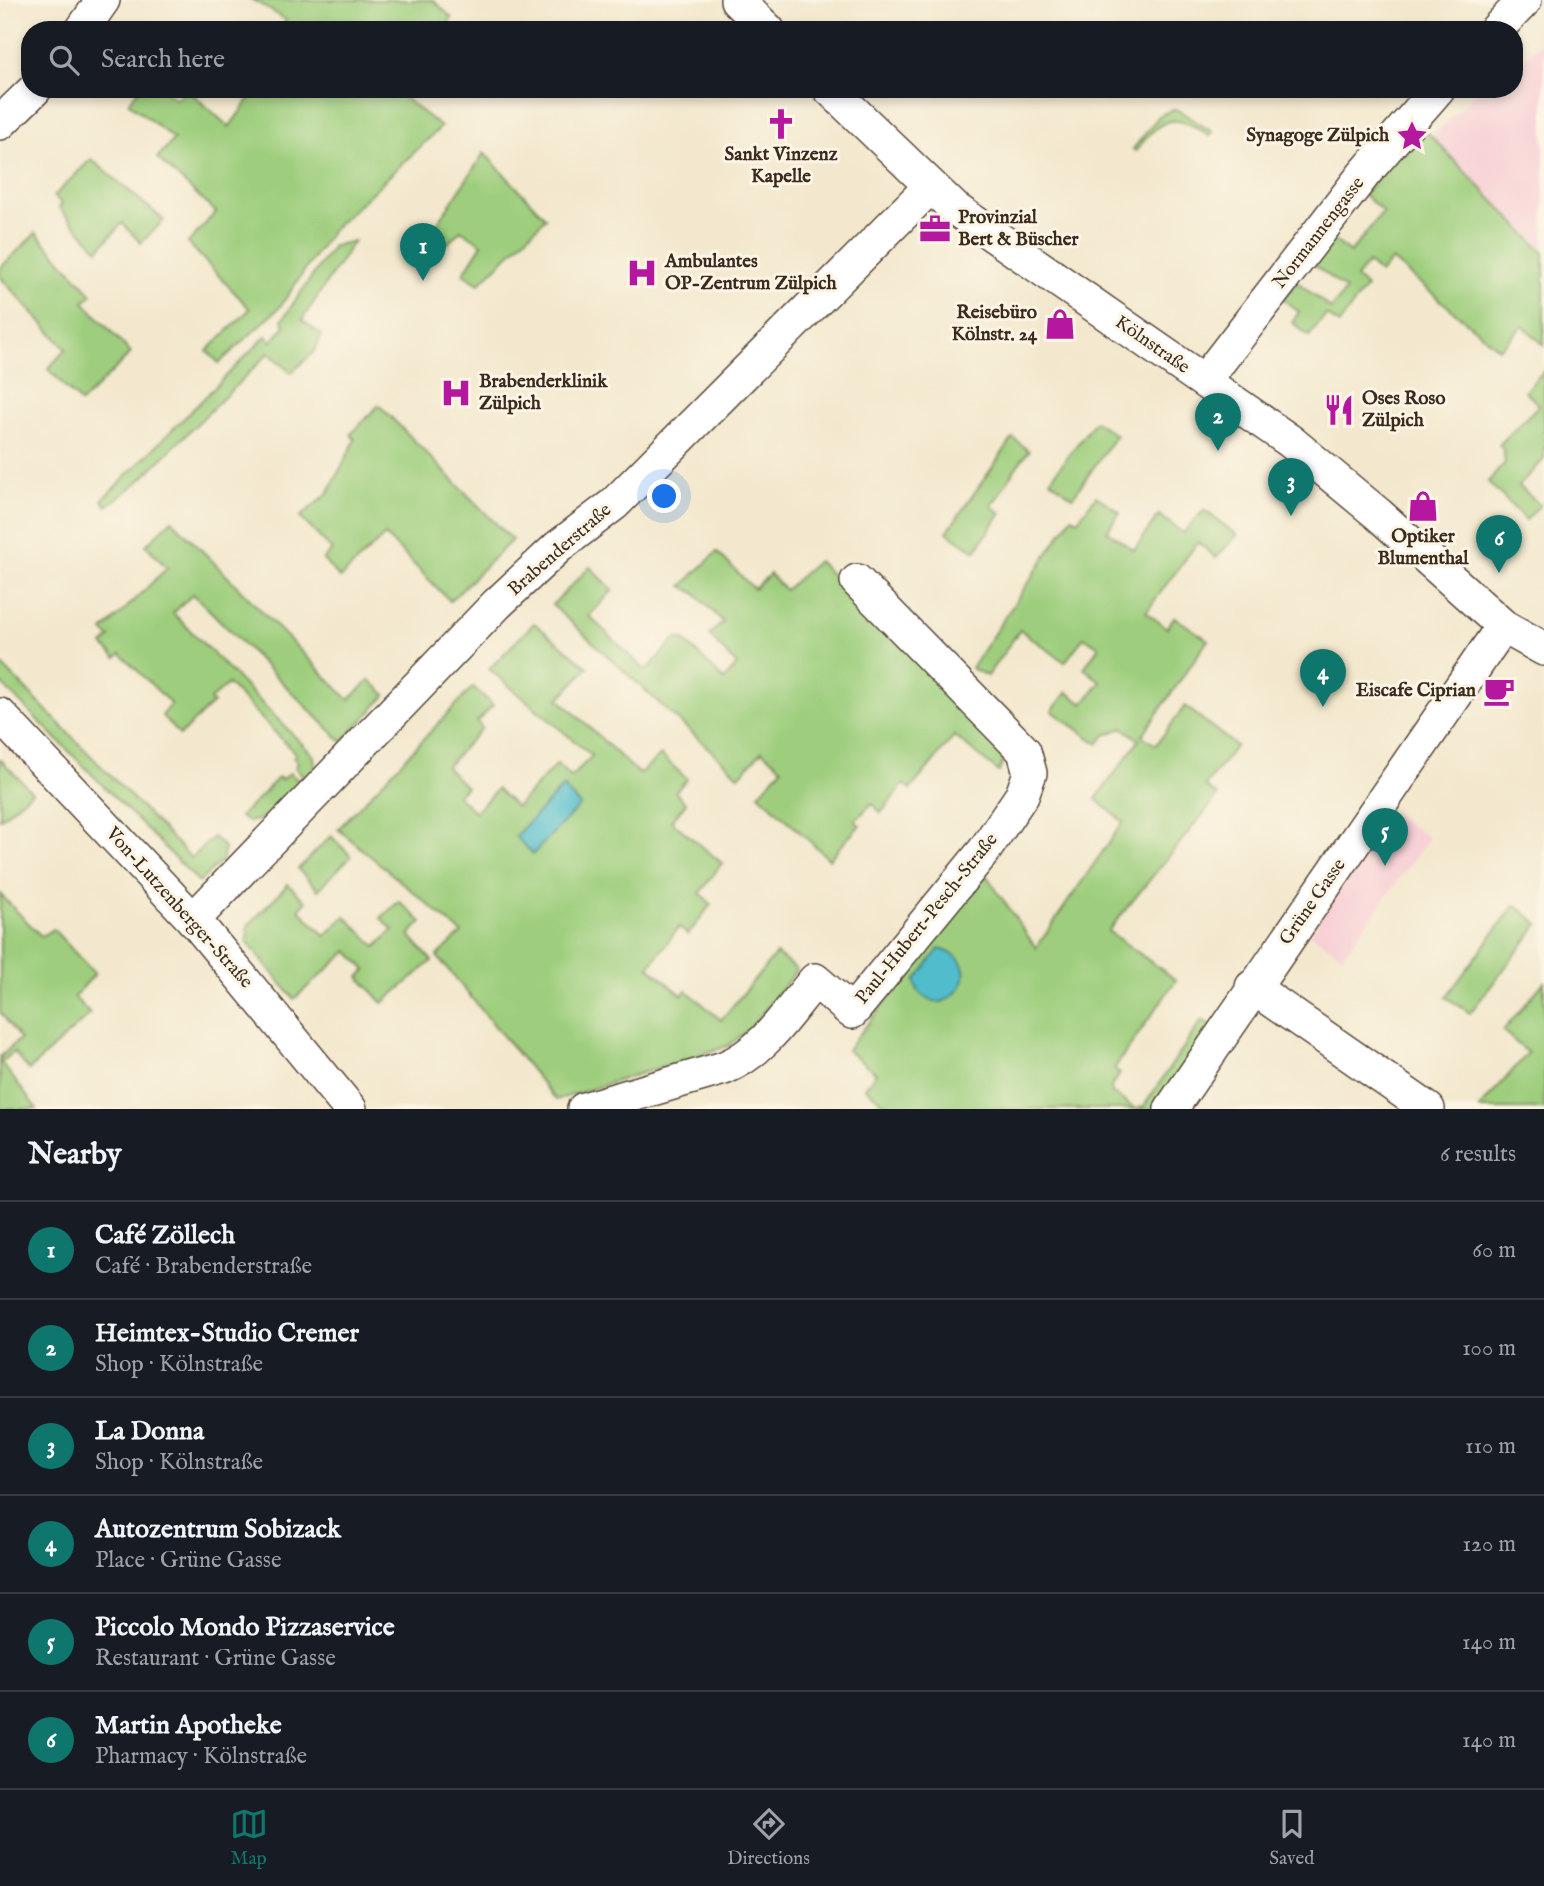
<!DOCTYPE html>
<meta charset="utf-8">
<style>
body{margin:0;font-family:"IM FELL English",serif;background:#20242c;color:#f1f3f6}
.you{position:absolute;left:665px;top:497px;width:24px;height:24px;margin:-18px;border:5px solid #fff;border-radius:50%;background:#1a73e8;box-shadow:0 0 0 10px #1a73e833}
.badge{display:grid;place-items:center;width:46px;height:46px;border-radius:50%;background:#0f766e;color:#fff;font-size:23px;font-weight:700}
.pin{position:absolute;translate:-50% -58px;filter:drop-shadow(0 2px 4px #0008)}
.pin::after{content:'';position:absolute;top:37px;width:24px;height:21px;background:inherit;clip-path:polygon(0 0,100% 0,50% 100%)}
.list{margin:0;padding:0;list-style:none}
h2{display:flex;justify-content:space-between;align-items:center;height:91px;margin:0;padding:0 28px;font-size:30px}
h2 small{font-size:23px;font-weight:400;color:#9ea1a6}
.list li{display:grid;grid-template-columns:46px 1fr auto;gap:21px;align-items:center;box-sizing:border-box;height:98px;padding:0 28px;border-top:2px solid #363941}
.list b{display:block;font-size:26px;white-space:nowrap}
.list p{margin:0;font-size:23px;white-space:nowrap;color:#9ea1a6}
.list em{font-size:23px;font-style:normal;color:#9ea1a6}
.icon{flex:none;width:38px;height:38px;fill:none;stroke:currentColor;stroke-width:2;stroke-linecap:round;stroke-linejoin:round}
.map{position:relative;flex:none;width:1544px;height:1109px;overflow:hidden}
.search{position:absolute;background:#171b24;box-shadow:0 4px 10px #0003;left:21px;right:21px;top:21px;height:77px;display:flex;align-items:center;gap:18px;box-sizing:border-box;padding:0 24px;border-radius:28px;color:#9ea1a6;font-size:26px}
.sheet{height:679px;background:#171b24}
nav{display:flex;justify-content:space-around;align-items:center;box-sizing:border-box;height:98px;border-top:2px solid #363941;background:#171b24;font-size:19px;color:#9ea1a6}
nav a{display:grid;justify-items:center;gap:4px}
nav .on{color:#0f766e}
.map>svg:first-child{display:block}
.built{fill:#f7cfd5}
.green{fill:#9ece7d;stroke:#6c7c4e;stroke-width:2}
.water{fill:#51bdcc;stroke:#467475;stroke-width:2}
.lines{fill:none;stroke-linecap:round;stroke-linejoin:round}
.minor-casing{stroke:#574638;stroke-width:36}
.minor{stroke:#fff;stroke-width:33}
.labels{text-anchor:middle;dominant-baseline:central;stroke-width:6;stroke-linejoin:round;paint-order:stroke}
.poi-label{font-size:19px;font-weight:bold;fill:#3b2a1e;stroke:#fcf5e5;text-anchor:start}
.street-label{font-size:19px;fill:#3b2a1e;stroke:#fcf5e5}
</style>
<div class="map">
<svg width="1544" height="1109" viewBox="0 0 1544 1109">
<rect width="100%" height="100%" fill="#fcf5e5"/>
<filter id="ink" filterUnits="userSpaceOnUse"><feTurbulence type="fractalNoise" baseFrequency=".0143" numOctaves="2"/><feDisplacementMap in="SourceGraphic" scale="14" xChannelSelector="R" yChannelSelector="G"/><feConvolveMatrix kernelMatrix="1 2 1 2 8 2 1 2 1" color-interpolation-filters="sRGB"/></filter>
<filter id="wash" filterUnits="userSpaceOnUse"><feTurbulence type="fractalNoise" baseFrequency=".00686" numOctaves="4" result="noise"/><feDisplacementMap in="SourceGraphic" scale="28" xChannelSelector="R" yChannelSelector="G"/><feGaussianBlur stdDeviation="1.57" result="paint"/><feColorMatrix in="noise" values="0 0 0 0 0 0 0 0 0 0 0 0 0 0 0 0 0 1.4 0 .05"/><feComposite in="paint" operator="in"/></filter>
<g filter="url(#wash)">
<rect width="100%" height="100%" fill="#f3e8cd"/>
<path class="built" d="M 1544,39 L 1544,251 L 1432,137 L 1479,89 L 1514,89 L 1514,62 L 1518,65 Z
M 1392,813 L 1429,838 L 1343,956 L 1310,934 Z"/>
<path class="green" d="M 253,0 L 433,0 L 452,18 L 443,30 L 280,30 L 286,20 Z
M 139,89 L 163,89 L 176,99 L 187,89 L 229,127 L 257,89 L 393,89 L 441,127 L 333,229 L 279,308 L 219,363 L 207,351 L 250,309 L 188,243 L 216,212 L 157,158 L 174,139 L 129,103 Z
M 1171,110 L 1178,110 L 1212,132 L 1209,136 C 1173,109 1159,120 1136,151 L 1133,149 L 1159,116 Z
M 1420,125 L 1544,253 L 1544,345 L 1523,326 L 1499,349 L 1392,260 L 1380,273 L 1368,263 L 1356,278 L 1366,287 L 1339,324 L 1326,315 L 1309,336 L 1292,322 L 1299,312 L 1283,299 L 1295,284 L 1300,284 L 1331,309 L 1346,290 L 1316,266 L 1317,258 L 1332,238 L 1350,253 L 1383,212 L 1364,195 Z
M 484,153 L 546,218 L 479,284 L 463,274 L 482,244 L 461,230 L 447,244 L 429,236 Z
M 91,159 L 164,220 L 141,243 L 122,223 L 98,250 L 59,208 L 62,204 L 54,196 Z
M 36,233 L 92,294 L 84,302 L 131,353 L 81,403 L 48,369 L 66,349 L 0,277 L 0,268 Z
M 354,241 L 302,320 L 322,335 L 314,352 L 291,373 L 269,353 L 136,484 L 107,506 L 102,500 L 266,336 L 271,342 L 285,326 L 282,320 L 333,246 Z
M 1544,371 L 1544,459 L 1519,486 L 1540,505 L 1526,520 L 1488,482 L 1505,463 L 1503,449 L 1499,445 L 1539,405 L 1525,391 Z
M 379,405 L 512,540 L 450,601 L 385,535 L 340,578 L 323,560 L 332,550 L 300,517 L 328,493 L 355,440 L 351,434 Z
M 1095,421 L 1116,435 L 1073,497 L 1050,480 Z
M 1013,438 L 1029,451 C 1013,468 1005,488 991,506 L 1001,513 L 975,551 L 947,532 Z
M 1096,496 L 1120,512 L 1107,531 L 1134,550 L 1159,515 L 1183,533 L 1204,510 L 1237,535 L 1216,558 L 1198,542 L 1146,612 L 1167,628 L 1174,617 L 1208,640 L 1142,736 L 1156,745 L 1185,706 L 1236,746 L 1205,786 L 1218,796 L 1108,931 L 1176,980 L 1114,1069 L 1120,1074 L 1111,1087 L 1112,1093 L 1136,1109 L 1144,1106 L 1202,1020 L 1213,1026 L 1156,1109 L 892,1109 L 865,1088 L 876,1073 L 847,1050 L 986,875 L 1036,948 L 1123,822 L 1096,799 L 1139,740 L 1123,728 L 1105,735 L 1098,744 L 1052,711 L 1067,692 L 1083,704 L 1101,682 L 1084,668 L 1099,647 L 1084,637 L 1065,662 L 1020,630 L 987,676 L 971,668 L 1072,517 L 1078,520 Z
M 172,520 L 349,700 L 370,680 L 386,695 L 342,742 L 193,594 L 173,613 L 314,756 L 315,768 L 305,778 L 295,767 L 298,763 L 293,757 L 296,754 L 228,684 L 210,700 L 213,703 L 180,735 L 162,716 L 171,704 L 121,654 L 116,658 L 103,645 L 110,638 L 103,631 L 167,568 L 146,545 Z
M 717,552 L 754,589 L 770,574 L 785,590 L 818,561 L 1007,751 L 999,772 L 954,736 L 911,789 L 904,784 L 881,813 L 872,803 L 855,821 L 860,825 L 829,859 L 759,794 L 782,768 L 762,751 L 739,776 L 552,605 L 590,567 L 613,590 L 589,616 L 646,671 L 675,639 L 683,639 L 724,680 L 737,665 L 709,635 L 723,622 L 695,593 L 682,586 Z
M 534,623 L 588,667 L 559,699 L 639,774 L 661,755 L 687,779 L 675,792 L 686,803 L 671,821 L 722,863 L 700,893 L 711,904 L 688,935 L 679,927 L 649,967 L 682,995 L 686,990 L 721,1020 L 776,954 L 797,970 L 749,1029 L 728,1046 L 556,1100 L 437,956 L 462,933 L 338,829 L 473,687 L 493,705 L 477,722 L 482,728 L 446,767 L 466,787 L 457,795 L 475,812 L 497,789 L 516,807 L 557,764 L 571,777 L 592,756 L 489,669 Z
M 0,663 L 191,858 L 213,837 L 224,847 L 223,860 L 199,882 L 0,682 Z
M 0,759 L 32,792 L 0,819 Z
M 290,773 L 300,782 L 264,818 L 249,822 L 240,817 L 279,777 L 281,780 Z
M 331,836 L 351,856 L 318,890 L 298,869 Z
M 288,884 L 306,902 L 299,909 L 325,936 L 345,916 L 376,947 L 393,930 L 381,918 L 399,901 L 422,922 L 409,935 L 432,961 L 383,1003 L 359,977 L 366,970 L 348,951 L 294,999 L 247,942 L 248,926 Z
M 0,894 L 41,936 L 53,929 L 95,974 L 74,997 L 90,1014 L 29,1070 L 14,1052 L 3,1061 L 0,1057 L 20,1039 L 0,1012 Z
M 1515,905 L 1539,924 L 1470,1013 L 1446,997 Z
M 1544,982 L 1544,1109 L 1479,1109 L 1528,1053 L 1503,1031 Z
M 0,1061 L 37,1109 L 0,1109 Z"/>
<path class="water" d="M 563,787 L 580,805 L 533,854 L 515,836 Z
M 939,949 C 973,956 972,989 942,1002 C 928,1002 917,995 915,981 Z"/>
</g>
<g filter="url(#ink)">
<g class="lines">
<defs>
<path id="minor" d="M 737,0 L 768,30
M 82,30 L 103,0
M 1496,30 L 1525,0
M 830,89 L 954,208 L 1290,441 L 1378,514 L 1503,626 L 1544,649
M 0,123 L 35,89
M 1204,381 L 1364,174 L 1438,89
M 0,715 L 199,926 L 350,1109
M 193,920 L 497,604 L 558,547 L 614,504 L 931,186
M 1252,987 L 1428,1109
M 584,1109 L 724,1068 C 764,1052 788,1012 815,980 L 852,1012 L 984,851 L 1022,795 L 1030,773 L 1024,751 L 857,581
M 1171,1109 L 1503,626"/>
</defs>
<use href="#minor" class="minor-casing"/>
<use href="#minor" class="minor"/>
</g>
</g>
<defs>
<symbol id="church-bare" viewBox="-9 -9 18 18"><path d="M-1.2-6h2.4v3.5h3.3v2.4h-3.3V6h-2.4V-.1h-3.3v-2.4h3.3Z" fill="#b5179e" stroke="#fcf5e5" stroke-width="2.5" paint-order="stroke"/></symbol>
<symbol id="sight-bare" viewBox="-9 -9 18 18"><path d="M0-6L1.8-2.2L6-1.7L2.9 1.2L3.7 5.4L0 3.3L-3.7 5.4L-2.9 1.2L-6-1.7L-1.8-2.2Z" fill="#b5179e" stroke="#fcf5e5" stroke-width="2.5" paint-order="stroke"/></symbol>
<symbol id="office-bare" viewBox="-9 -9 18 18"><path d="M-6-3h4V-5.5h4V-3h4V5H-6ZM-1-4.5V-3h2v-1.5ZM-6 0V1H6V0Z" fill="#b5179e" stroke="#fcf5e5" stroke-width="2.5" paint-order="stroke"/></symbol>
<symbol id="hospital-bare" viewBox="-9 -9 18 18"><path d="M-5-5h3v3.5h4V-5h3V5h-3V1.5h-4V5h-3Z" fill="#b5179e" stroke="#fcf5e5" stroke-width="2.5" paint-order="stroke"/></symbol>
<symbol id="shop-bare" viewBox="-9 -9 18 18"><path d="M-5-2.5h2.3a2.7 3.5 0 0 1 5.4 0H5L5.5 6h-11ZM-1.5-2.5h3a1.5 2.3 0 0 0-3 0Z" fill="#b5179e" stroke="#fcf5e5" stroke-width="2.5" paint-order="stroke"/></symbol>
<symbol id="restaurant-bare" viewBox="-9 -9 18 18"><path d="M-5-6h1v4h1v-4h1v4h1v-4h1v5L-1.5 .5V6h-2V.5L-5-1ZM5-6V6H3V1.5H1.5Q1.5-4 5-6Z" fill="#b5179e" stroke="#fcf5e5" stroke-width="2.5" paint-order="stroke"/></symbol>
<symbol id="cafe-bare" viewBox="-9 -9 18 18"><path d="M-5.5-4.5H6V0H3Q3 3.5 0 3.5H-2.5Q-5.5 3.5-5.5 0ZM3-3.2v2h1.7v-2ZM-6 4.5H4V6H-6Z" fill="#b5179e" stroke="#fcf5e5" stroke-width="2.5" paint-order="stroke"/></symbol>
</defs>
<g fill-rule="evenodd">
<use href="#church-bare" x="759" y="102" width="44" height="44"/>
<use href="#sight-bare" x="1390" y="114" width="44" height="44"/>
<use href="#office-bare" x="913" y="207" width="44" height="44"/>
<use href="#hospital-bare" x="620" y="251" width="44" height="44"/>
<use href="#shop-bare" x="1038" y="302" width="44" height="44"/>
<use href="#hospital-bare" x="434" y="371" width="44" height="44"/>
<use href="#restaurant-bare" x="1317" y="388" width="44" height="44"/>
<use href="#shop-bare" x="1401" y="484" width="44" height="44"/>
<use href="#cafe-bare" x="1477" y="669" width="44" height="44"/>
</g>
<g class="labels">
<g class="poi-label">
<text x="1389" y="136" text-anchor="end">Synagoge Zülpich</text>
<text x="781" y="155" text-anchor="middle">Sankt Vinzenz<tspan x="781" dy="22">Kapelle</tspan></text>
<text x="958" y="218">Provinzial<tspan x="958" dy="22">Bert &amp; Büscher</tspan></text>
<text x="665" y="262">Ambulantes<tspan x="665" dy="22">OP-Zentrum Zülpich</tspan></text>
<text x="1037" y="313" text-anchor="end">Reisebüro<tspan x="1037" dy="22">Kölnstr. 24</tspan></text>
<text x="479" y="382">Brabenderklinik<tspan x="479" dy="22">Zülpich</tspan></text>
<text x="1362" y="399">Oses Roso<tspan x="1362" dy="22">Zülpich</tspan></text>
<text x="1423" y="537" text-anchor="middle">Optiker<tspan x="1423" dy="22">Blumenthal</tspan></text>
<text x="1476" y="691" text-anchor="end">Eiscafe Ciprian</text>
</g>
<g class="street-label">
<text transform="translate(1319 233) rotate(-52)">Normannengasse</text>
<text transform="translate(1152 345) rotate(35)">Kölnstraße</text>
<text transform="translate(560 550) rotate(-41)">Brabenderstraße</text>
<text transform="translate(1313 902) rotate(-55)">Grüne Gasse</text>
<text transform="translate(179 908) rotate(48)">Von-Lutzenberger-Straße</text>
<text transform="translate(927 919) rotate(-51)">Paul-Hubert-Pesch-Straße</text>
</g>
</g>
</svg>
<div class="you"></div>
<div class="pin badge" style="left:423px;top:281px">1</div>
<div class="pin badge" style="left:1218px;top:451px">2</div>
<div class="pin badge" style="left:1291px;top:516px">3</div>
<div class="pin badge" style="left:1323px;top:707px">4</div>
<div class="pin badge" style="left:1385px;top:866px">5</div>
<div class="pin badge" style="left:1499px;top:573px">6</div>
<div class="search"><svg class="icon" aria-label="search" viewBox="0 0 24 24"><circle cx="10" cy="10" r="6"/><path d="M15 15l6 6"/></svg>Search here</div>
</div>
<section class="sheet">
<h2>Nearby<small>6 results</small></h2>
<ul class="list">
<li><span class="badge">1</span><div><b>Café Zöllech</b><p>Café · Brabenderstraße</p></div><em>60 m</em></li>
<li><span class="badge">2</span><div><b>Heimtex-Studio Cremer</b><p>Shop · Kölnstraße</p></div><em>100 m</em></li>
<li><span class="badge">3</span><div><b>La Donna</b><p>Shop · Kölnstraße</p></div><em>110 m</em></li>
<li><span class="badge">4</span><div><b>Autozentrum Sobizack</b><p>Place · Grüne Gasse</p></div><em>120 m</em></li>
<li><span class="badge">5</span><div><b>Piccolo Mondo Pizzaservice</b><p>Restaurant · Grüne Gasse</p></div><em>140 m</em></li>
<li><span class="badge">6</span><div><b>Martin Apotheke</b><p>Pharmacy · Kölnstraße</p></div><em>140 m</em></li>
</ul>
</section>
<nav>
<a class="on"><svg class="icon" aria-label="map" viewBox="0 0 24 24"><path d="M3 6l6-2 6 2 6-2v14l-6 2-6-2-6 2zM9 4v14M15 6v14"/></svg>Map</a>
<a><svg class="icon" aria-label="directions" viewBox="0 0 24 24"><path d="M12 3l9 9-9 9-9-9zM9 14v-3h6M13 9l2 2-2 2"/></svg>Directions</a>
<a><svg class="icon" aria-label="saved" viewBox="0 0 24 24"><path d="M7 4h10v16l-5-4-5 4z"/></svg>Saved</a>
</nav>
